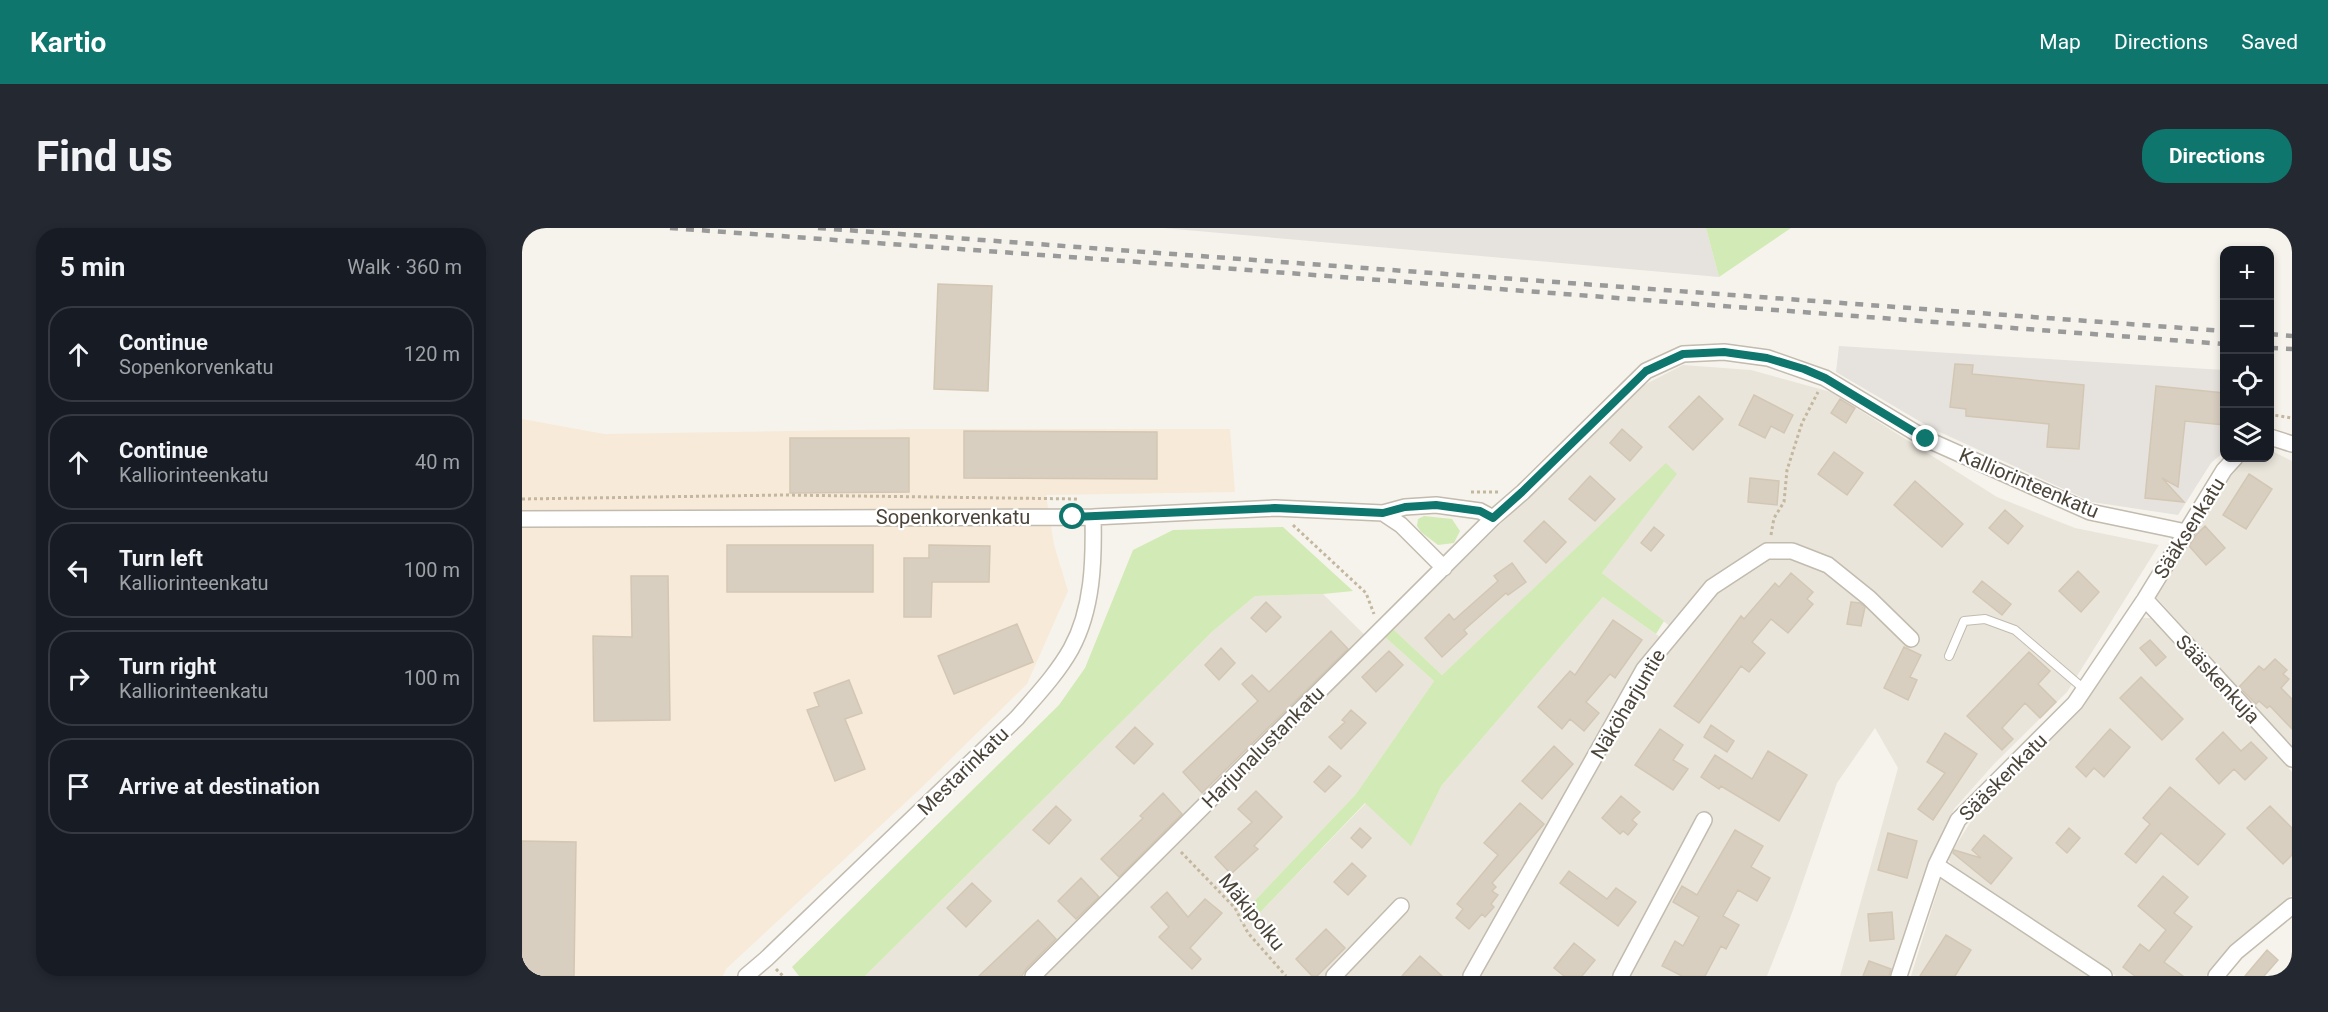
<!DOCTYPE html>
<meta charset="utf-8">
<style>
body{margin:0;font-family:Roboto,sans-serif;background:#242831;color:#f1f3f6}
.controls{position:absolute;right:18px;top:18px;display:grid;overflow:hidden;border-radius:12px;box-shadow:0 3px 9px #0003}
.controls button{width:54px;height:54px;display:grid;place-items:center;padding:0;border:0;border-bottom:2px solid #363941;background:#171b24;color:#f1f3f6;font:30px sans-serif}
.stop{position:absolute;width:18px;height:18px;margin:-14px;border:4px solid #0f766e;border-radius:50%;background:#fff}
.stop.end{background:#0f766e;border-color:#fff;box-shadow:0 2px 6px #0008}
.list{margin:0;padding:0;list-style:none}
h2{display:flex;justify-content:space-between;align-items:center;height:78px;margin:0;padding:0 24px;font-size:26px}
h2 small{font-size:20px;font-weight:400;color:#9ea1a6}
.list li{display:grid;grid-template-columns:39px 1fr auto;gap:18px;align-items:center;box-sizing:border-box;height:96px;margin:0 12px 12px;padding:0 12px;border:2px solid #363941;border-radius:24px}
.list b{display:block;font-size:22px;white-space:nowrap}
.list p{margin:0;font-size:20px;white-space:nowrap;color:#9ea1a6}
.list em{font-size:20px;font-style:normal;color:#9ea1a6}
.icon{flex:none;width:33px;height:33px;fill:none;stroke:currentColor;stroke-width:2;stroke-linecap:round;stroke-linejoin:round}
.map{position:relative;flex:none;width:1770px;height:748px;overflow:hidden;border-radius:24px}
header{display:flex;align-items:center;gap:36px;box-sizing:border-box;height:84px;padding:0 30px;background:#0f766e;color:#fff}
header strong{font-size:28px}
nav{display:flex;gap:33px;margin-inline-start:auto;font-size:21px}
.intro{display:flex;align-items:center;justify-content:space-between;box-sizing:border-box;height:144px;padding:0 36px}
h1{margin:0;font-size:42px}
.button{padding:15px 27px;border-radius:24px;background:#0f766e;color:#fff;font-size:21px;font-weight:700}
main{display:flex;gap:36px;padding:0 36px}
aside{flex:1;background:#171b24;border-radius:24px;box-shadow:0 3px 9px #0003}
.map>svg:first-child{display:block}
.residential{fill:#eae5da}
.commercial{fill:#f7ead8}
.industrial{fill:#e6e2dd}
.green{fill:#d2eab5}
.building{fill:#d8cfc1;stroke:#d3c7b4;stroke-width:1.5}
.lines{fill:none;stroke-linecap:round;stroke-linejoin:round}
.lane-casing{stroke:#c2bbae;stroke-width:10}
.street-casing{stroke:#c2bbae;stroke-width:18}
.path{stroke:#c4b79f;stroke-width:3;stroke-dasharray:3 3;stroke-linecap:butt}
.lane{stroke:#fff;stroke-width:8}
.street{stroke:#fff;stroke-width:15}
.rail{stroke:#9a9a9a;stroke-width:4.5;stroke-dasharray:8 8;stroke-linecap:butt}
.route{stroke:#0f766e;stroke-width:8}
.labels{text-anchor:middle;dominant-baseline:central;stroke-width:4.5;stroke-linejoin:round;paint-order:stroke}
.street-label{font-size:20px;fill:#4b4439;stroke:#fff}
</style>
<header>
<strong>Kartio</strong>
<nav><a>Map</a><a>Directions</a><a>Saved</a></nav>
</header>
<div class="intro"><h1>Find us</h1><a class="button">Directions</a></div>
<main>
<aside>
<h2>5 min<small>Walk · 360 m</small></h2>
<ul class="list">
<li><svg class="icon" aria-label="ahead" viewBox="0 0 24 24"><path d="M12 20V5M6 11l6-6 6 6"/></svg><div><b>Continue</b><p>Sopenkorvenkatu</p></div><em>120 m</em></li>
<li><svg class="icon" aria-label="ahead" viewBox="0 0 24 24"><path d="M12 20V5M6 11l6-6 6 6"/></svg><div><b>Continue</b><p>Kalliorinteenkatu</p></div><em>40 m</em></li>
<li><svg class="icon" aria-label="left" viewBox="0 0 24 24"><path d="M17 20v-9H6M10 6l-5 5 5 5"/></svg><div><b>Turn left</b><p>Kalliorinteenkatu</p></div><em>100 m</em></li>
<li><svg class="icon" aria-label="right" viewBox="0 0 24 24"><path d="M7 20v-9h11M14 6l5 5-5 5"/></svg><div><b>Turn right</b><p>Kalliorinteenkatu</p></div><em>100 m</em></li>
<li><svg class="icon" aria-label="arrive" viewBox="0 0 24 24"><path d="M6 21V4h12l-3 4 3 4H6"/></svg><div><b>Arrive at destination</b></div></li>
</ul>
</aside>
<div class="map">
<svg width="1770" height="748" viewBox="0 0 1770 748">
<rect width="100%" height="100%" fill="#f6f3ec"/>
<path class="residential" d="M 1161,137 L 1229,142 L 1309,164 L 1475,269 L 1553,300 L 1637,317 L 1545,464 L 1472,536 L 1432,581 L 1404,641 L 1371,748 L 1318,748 L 1376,540 L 1353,500 L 1315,555 L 1270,685 L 1245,748 L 343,748 L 691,403 L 733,368 L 801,366 L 854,418 L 863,409 L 912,453 L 834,566 L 721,685 L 729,694 L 844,575 L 889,617 L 920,557 L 1081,369 L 1151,418 L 1159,407 L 1080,345 L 1154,247 L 1144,236 L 920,447 L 871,401 L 1120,158 Z
M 1748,222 L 1770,233 L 1770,521 L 1634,369 L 1706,243 L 1724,230 L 1748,230 Z
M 1616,390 L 1630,390 L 1770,544 L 1770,667 L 1717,711 L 1684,748 L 1594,748 L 1432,643 L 1426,630 L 1456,582 L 1555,485 Z
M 1419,651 L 1568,748 L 1389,748 Z"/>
<path class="commercial" d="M 0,191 L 82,206 L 396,201 L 708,201 L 713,264 L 524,267 L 532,317 L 546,363 L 505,456 L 398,561 L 204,741 L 201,748 L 0,748 Z"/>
<path class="industrial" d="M 641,0 L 1184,0 L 1197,49 Z
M 1317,118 L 1702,142 L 1702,224 L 1689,235 L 1656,287 L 1570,274 L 1409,200 L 1314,144 Z"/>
<path class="green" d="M 1184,0 L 1269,0 L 1197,49 Z
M 1144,235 L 1155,246 L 1080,345 L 1142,393 L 1134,406 L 1081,369 L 920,557 L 889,618 L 843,575 L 729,694 L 721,685 L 834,566 L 912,453 L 863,409 L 871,401 L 920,447 Z
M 902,288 L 930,291 L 938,303 L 932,315 L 916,317 L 899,304 L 895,298 L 896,291 Z
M 761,299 L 831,363 L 801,366 L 733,368 L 691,403 L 343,748 L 277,748 L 270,739 L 537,477 L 563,440 L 611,322 L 651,302 Z"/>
<path class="building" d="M 416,56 L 470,58 L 466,163 L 412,161 Z
M 1433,136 L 1451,137 L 1450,146 L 1562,157 L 1557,221 L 1525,219 L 1527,196 L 1444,188 L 1444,181 L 1428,179 Z
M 1634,158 L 1702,165 L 1702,197 L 1663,193 L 1656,259 L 1640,250 L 1662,274 L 1623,270 Z
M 1232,167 L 1271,187 L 1262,205 L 1249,198 L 1243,210 L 1217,197 Z
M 1177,168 L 1201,191 L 1171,222 L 1147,199 Z
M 1318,171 L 1333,180 L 1324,195 L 1309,185 Z
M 1100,201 L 1120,219 L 1108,233 L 1088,215 Z
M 442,203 L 635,204 L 635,251 L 442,250 Z
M 268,210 L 387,210 L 387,264 L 268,265 Z
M 1312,224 L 1341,245 L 1325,267 L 1296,246 Z
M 1727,246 L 1750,261 L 1724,301 L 1701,287 Z
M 1068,248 L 1093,271 L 1073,293 L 1047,271 Z
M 1228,250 L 1257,253 L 1255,277 L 1226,274 Z
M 1393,253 L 1441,296 L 1420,319 L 1372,277 Z
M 1483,282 L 1501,298 L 1486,316 L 1467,300 Z
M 1022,293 L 1044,314 L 1024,335 L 1002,313 Z
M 1683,298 L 1703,320 L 1684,337 L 1667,318 L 1674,307 Z
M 1132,299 L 1142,307 L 1129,323 L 1119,315 Z
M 205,317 L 351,317 L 351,364 L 205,364 Z
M 407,317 L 468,318 L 467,354 L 410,354 L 409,389 L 382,389 L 382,330 L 407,330 Z
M 990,335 L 1004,354 L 986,367 L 984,365 L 942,402 L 945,406 L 920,429 L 903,410 L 927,386 L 932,392 L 976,353 L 972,348 Z
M 1556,343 L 1577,364 L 1559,384 L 1537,363 Z
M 1269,345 L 1291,364 L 1285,371 L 1291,376 L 1266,405 L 1249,391 L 1230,414 L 1243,425 L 1227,444 L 1219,438 L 1177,495 L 1152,478 L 1219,388 L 1222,391 L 1253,355 L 1257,359 Z
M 109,348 L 146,348 L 148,492 L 72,493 L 71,408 L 110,409 Z
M 1460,353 L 1489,376 L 1480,387 L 1451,364 Z
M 744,374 L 759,389 L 744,404 L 729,390 Z
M 1329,374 L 1338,375 L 1343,379 L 1339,398 L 1325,396 Z
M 1091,392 L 1120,412 L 1093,450 L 1088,446 L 1064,474 L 1077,485 L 1062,503 L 1048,491 L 1040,501 L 1016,479 L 1048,443 L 1053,447 Z
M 495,396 L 511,434 L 432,466 L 416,428 Z
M 809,403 L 826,421 L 680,565 L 661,544 L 736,473 L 720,456 L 730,447 L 747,464 Z
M 1628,412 L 1644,429 L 1634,438 L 1618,420 Z
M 1382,419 L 1399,427 L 1388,449 L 1395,452 L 1386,472 L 1362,460 Z
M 699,420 L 713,435 L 697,452 L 683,437 Z
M 867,423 L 881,437 L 854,464 L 840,449 Z
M 1507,424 L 1528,443 L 1516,456 L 1534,474 L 1518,490 L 1503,475 L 1480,500 L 1491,511 L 1480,522 L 1445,488 Z
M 1753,431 L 1765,442 L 1761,446 L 1767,451 L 1759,460 L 1770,471 L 1770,501 L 1748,478 L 1745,480 L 1737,473 L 1734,476 L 1717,459 L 1737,438 L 1742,442 Z
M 1619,449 L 1661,491 L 1640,512 L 1598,470 Z
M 327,452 L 340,485 L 323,491 L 343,541 L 313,553 L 285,482 L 297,478 L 292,465 Z
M 829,482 L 844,495 L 819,521 L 807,509 L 823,494 L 820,492 Z
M 1189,497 L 1212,513 L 1205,524 L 1182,509 Z
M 613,499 L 631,516 L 612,536 L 594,519 Z
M 1138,501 L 1161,517 L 1151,532 L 1166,541 L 1151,562 L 1113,537 Z
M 1588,501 L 1608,519 L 1582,549 L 1572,540 L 1564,549 L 1554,539 Z
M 1701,504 L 1719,523 L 1729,514 L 1745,530 L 1723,552 L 1712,541 L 1697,556 L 1674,531 Z
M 1423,505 L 1455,526 L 1411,592 L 1396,581 L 1423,545 L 1405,534 Z
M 1032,518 L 1051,536 L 1020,571 L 1000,553 Z
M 1246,523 L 1285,547 L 1257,593 L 1199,558 L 1197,561 L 1179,549 L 1193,527 L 1230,551 Z
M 807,538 L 819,548 L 803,564 L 792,554 Z
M 1648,559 L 1703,606 L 1676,637 L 1639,605 L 1614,635 L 1603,626 L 1628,596 L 1621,590 Z
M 734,563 L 760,589 L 732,618 L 736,621 L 709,646 L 693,629 L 730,594 L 716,581 Z
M 641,565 L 660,586 L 597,649 L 579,631 L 621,590 L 618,588 Z
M 1099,568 L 1118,584 L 1110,592 L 1115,596 L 1106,607 L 1101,603 L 1098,606 L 1080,590 Z
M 998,575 L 1022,596 L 970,655 L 974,659 L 970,663 L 976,667 L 969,676 L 972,679 L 963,689 L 960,686 L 947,701 L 934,690 L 941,681 L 935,676 L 976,627 L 962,615 Z
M 534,578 L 549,592 L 527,616 L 511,602 Z
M 1748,578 L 1770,600 L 1770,627 L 1761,636 L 1725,600 Z
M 838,600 L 849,610 L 840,620 L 829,610 Z
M 1547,600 L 1558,610 L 1545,625 L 1534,615 Z
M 1213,602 L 1241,618 L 1229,639 L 1248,650 L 1235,673 L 1216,662 L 1201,688 L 1217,697 L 1204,721 L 1199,718 L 1183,748 L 1160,748 L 1140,738 L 1153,713 L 1161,718 L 1177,689 L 1151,674 L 1160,658 L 1175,667 Z
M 1366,605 L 1395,613 L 1385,650 L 1356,642 Z
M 1462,607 L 1490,630 L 1469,656 L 1431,625 L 1432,622 L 1459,630 L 1450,622 Z
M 0,613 L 54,614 L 52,748 L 0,748 Z
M 830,635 L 844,648 L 826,667 L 812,654 Z
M 1047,643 L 1085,671 L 1094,660 L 1114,674 L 1096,698 L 1038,655 Z
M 1641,648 L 1666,669 L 1652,685 L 1670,699 L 1642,734 L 1661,748 L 1613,748 L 1601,739 L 1618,716 L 1627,723 L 1644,702 L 1616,678 Z
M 559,650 L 577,669 L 554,691 L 536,673 Z
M 450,655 L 469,673 L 444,699 L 425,680 Z
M 645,664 L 666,689 L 683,671 L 700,685 L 668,720 L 679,731 L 670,741 L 637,709 L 647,699 L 629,679 Z
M 1370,684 L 1372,711 L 1348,713 L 1346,686 Z
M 516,692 L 534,711 L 504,741 L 500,748 L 457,748 Z
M 804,701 L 823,720 L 795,748 L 790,748 L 774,731 Z
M 1424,707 L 1449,722 L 1433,748 L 1398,748 Z
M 1052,715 L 1073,732 L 1060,748 L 1042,748 L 1032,740 Z
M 1745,722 L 1756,732 L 1742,748 L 1723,748 Z
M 898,728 L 920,748 L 880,748 Z
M 1347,733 L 1369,741 L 1367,748 L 1341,748 Z"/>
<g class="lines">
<defs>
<path id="lane" d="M 1427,428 L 1442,393 L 1463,391 L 1493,402 L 1562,461"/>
<path id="street" d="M 1748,209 L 1770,216
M 861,285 L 879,297 L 922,340
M 0,291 L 571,289 L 753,280 L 861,285 L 883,279 L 914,277 L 958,283 L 971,290
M 1623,371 L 1770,531
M 1414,637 L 1582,748
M 224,748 L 244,731 L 495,490 C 514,468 535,446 549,421 C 571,381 572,332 571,289
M 511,748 L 971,290 L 1001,264 L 1124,143 L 1161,126 L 1202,124 L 1246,130 L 1303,150 L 1404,211 L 1568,284 L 1664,304
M 812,748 L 879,678
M 949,748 L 1122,441 L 1190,359 L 1245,323 L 1270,323 L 1306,337 L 1347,370 L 1389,411
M 1099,748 L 1182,592
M 1377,748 L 1414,637 L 1436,592 L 1553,475 L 1623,371 L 1702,242 L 1713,230
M 1694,748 L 1714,724 L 1770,678"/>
</defs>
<use href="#lane" class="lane-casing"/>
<use href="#street" class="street-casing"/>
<path class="path" d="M 1748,189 L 1751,187 L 1770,190
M 949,264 L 976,264
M 0,271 L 262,267 L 556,271
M 771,297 L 844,365 L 852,386
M 1249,307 L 1252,290 L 1262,274 L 1265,242 L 1280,195 L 1296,164
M 659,624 L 713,680 L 726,705 L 764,748
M 254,741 L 261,748"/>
<use href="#lane" class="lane"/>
<use href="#street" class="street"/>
<path class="rail" d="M 148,0 L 713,41 L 1702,116
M 296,0 L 1702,103
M 1748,106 L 1770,108
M 1748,120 L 1770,121"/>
</g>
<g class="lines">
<path class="route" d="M 551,289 L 753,280 L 861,285 L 883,279 L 914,277 L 958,283 L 971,290 L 1000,264 L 1124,143 L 1161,126 L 1202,124 L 1245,130 L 1282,141 L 1303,150 L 1404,211"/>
</g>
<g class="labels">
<g class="street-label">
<text transform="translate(1507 255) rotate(23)">Kalliorinteenkatu</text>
<text x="431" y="289">Sopenkorvenkatu</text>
<text transform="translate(1667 300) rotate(-58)">Sääksenkatu</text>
<text transform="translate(1696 451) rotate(47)">Sääskenkuja</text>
<text transform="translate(1106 476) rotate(-59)">Näköharjuntie</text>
<text transform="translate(741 519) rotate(-45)">Harjunalustankatu</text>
<text transform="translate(441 543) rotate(-44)">Mestarinkatu</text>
<text transform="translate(1481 549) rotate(-45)">Sääskenkatu</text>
<text transform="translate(730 684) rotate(51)">Mäkipolku</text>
</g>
</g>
</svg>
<div class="controls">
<button>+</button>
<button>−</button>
<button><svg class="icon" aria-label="locate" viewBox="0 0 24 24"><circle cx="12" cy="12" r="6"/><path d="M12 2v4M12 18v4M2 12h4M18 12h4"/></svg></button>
<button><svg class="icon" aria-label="layers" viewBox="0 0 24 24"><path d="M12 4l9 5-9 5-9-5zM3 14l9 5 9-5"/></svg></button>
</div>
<div class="stop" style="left:551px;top:289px"></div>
<div class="stop end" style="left:1404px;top:211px"></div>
</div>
</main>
